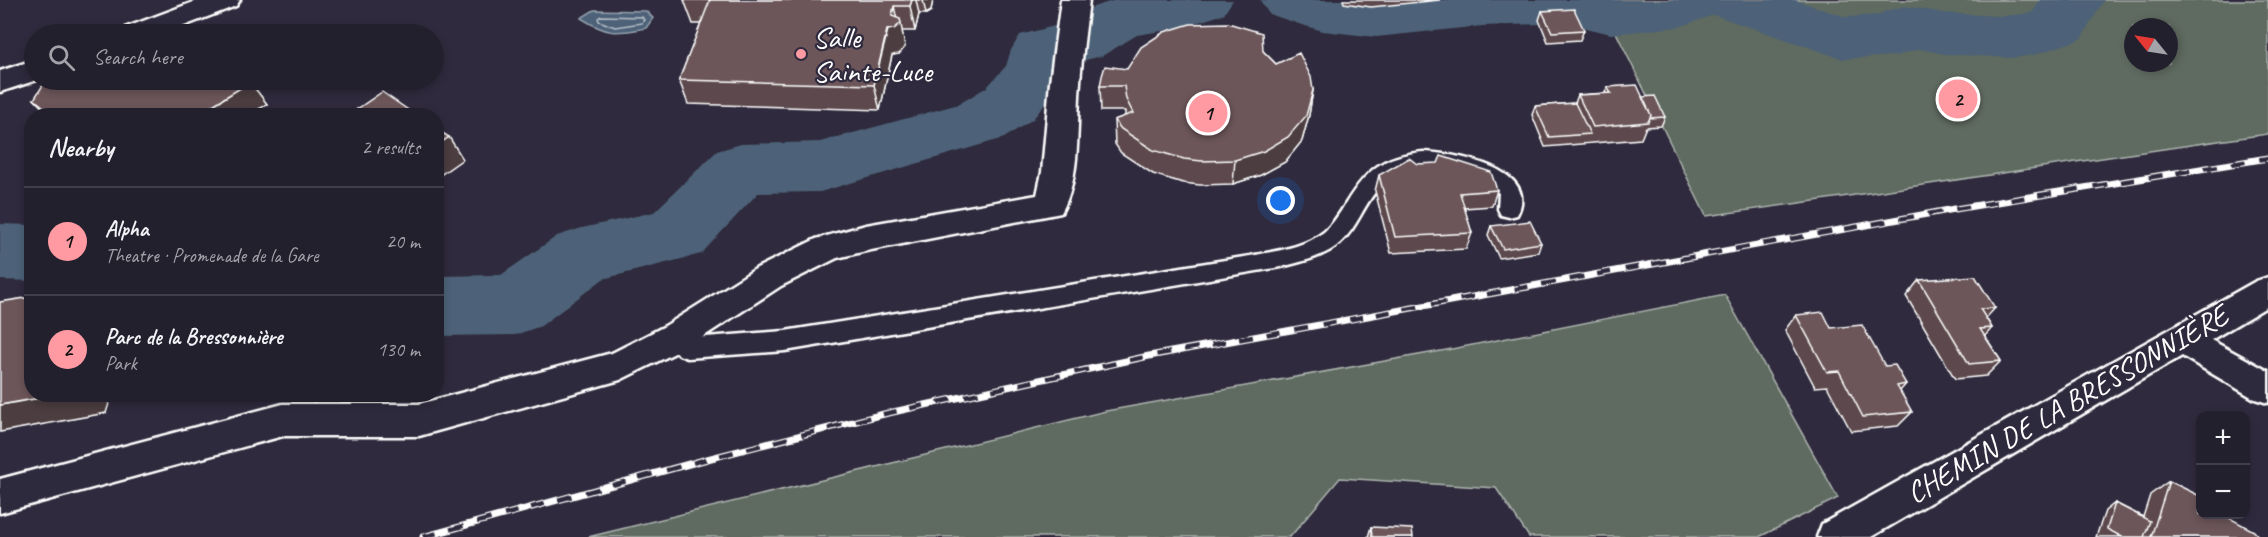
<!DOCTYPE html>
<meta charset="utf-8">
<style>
body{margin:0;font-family:Caveat,sans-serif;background:#2b2836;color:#f1f3f6}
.controls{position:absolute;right:18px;bottom:18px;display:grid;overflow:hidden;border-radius:12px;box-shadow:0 3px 9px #0003}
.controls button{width:54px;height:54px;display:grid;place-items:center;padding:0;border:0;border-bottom:2px solid #403e4a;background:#23202e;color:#f1f3f6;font:30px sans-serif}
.compass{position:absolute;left:2124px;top:18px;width:54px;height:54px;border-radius:50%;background:#23202e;box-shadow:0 3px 9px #0003;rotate:300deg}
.you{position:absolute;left:1281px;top:201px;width:21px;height:21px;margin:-15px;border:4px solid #fff;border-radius:50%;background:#1a73e8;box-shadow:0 0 0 9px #1a73e833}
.badge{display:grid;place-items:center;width:39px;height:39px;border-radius:50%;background:#ff9aa2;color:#111;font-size:20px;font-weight:700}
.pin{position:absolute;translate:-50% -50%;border:3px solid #fff;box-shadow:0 2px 6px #0006}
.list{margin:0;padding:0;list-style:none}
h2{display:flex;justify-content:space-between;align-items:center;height:78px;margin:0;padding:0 24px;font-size:26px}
h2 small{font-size:20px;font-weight:400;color:#a3a3aa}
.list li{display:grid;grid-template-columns:39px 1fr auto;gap:18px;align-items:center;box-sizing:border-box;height:108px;padding:0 24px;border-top:2px solid #403e4a}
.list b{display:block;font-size:22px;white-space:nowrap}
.list p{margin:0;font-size:20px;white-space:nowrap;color:#a3a3aa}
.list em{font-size:20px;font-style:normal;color:#a3a3aa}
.icon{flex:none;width:33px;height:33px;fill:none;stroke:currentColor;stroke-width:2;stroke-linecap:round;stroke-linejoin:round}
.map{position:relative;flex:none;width:2268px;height:537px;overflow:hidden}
.search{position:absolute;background:#23202e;box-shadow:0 3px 9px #0003;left:24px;top:24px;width:420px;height:66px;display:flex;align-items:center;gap:15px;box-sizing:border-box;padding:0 21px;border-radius:33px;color:#a3a3aa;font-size:22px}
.panel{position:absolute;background:#23202e;box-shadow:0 3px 9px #0003;left:24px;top:108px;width:420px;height:294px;border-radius:24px}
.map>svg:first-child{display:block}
.green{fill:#5e6b60;stroke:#aeb5b0;stroke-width:1.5;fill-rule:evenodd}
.water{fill:#4d6278;stroke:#94a1ae;stroke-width:1.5}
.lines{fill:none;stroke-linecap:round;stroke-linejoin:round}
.shore{stroke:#b8c0c9;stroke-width:1.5}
.river{fill:#4d6278;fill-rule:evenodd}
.lane-casing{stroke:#fff;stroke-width:5}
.street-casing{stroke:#fff;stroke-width:5}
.secondary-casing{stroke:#fff;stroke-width:5}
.lane{fill:#2f2a3d;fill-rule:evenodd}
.street{fill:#2f2a3d;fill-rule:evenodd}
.secondary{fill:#2f2a3d;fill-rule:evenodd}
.rail-casing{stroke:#fff;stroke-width:7}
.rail{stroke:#2f2a3d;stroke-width:4.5;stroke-dasharray:14;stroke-linecap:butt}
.wall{fill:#5d4a4d;stroke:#fff;stroke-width:1.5}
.shaded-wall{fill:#4c3c3f;stroke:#fff;stroke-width:1.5}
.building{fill:#6c565a;stroke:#fff;stroke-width:1.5}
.poi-dot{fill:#ff9aa2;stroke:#2f2a3d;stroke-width:2}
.labels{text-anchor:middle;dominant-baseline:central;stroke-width:4.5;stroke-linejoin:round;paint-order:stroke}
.poi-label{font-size:30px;fill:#fff;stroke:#2f2a3d;text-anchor:start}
.street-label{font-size:30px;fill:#fff;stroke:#2f2a3d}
</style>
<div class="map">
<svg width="2268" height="537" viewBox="0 0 2268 537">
<rect width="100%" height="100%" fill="#2f2a3d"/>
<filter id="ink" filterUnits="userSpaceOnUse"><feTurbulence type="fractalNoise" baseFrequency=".0167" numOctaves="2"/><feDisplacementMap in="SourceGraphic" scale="12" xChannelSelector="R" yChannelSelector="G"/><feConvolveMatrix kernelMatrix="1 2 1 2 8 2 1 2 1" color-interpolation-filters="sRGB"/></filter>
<g filter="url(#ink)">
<path class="green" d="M 1597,0 L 2268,0 L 2268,134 C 2080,160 1894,191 1706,216 L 1604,8 L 1601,9 ZM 2133,27 L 2169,27 L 2169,63 L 2133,63 Z
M 1725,295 L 1838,498 L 1759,537 L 1529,537 L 1496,488 L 1340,478 L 1290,537 L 588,537 L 1106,411 L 1452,349 Z"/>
<path class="water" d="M 594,10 L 646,11 L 653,18 L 646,28 C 615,34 608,35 581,18 Z"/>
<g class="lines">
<path class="shore" d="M 601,16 L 642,17 L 644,20 L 642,23 L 615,27 L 599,21 L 598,18 Z"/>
<path class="river" d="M 1116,0 L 1233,0 L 1224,14 L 1180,28 L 1137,35 L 1102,56 L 1069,64 L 1057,89 L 1033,119 L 1004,138 L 820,192 L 758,193 L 701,254 L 603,279 L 541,326 L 515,335 L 436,336 L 436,276 L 501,275 L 557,236 L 582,228 L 654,212 L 717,151 L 741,144 L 820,142 L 959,104 L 987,87 L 1006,66 L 1011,50 L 1020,35 L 1062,24 L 1093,7 Z
M 1260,0 L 1795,0 L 1846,17 L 1880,15 L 1883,12 L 1905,6 L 1944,13 L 2001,16 L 2032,13 L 2040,0 L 2104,0 L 2081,39 L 2034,55 L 2012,58 L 1944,54 L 1919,49 L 1896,56 L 1843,59 L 1714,15 L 1679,27 L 1611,34 L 1582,27 L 1544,24 L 1482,26 L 1376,37 L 1323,31 L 1302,25 L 1269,14 Z
M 0,224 L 32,225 L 32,281 L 0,280 Z"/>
<defs>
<path id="lane" d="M 1423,152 C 1452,153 1542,168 1517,215 L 1509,217 L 1501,215 L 1498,209 L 1499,193 C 1464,168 1410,152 1377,190 C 1363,206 1357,228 1340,243 C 1325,257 1300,262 1281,267 L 785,351 L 687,358 L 679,355 L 665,336 L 669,329 C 680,325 685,329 693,338 L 785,331 L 1250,256 C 1275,251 1304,248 1324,232 C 1333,224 1340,213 1346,203 C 1367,169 1383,156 1423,152 Z"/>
<path id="street" d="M 1061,0 L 1089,0 C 1086,27 1082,55 1080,82 C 1076,124 1082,176 1061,213 L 866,251 L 837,258 L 781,286 L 689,346 L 620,380 L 419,436 L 283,436 L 0,513 L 0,479 L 283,404 L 419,404 L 612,353 L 665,326 L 757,268 L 816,239 L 866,225 L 1037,195 L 1042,172 L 1050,82 Z
M 2268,277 L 2268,306 L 2211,340 L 2268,371 L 2268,403 L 2255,399 L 2182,356 L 1871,537 L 1817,537 L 1822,524 L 2256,281 Z"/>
<path id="secondary" d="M 199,0 L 240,0 L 236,6 L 163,34 L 123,34 L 127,27 Z
M 34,60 L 34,80 L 37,80 L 0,92 L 0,71 Z"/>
</defs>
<use href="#lane" class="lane-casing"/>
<use href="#street" class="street-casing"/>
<use href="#secondary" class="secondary-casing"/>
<use href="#lane" class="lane"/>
<use href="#street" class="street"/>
<use href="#secondary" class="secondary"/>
<defs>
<path id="rail" d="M 423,537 L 711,458 L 884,414 L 1149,356 L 1949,210 L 2268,158"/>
</defs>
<use href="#rail" class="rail-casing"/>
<use href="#rail" class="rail"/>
</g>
<path class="wall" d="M 684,0 L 933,0 L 931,11 L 926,14 L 919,14 L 915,31 L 902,31 L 905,47 L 899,54 L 892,55 L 880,110 L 688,104 L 679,80 L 701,24 L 693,24 Z
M 1343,0 L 1440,0 L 1371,7 L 1344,3 Z
M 1542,11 L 1584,30 L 1580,40 L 1548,42 L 1539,20 Z
M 1263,51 L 1276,64 L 1313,90 L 1309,115 L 1302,141 L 1285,162 L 1261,175 L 1233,184 L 1200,185 L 1183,183 L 1153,174 L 1121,153 L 1115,144 L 1114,120 L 1125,116 L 1125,111 L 1101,111 L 1100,86 L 1127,69 Z
M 250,82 L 267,104 L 248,116 L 50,116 L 34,99 Z
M 1607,87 L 1642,97 L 1665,117 L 1661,126 L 1646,127 L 1641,139 L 1545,147 L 1532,115 L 1535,106 L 1575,103 L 1578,95 L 1605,93 Z
M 1417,164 L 1497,190 L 1492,206 L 1464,208 L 1472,233 L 1466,249 L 1391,253 L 1375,191 L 1379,175 Z
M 1491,226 L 1541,243 L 1538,252 L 1499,258 L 1488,235 Z
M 1919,280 L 1995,308 L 1986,318 L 1992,328 L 1985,336 L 2001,361 L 1986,376 L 1955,379 L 1906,296 Z
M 1796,315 L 1831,328 L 1885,366 L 1906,384 L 1900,391 L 1912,412 L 1898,426 L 1851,431 L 1827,386 L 1815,387 L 1785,330 Z
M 2169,481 L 2200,514 L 2259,537 L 2096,537 L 2105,511 L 2115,503 L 2143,517 L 2150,495 Z
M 1371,527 L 1413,537 L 1368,537 Z"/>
<path class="shaded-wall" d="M 912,0 L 916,0 L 919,14 L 915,31 L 910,6 Z
M 923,0 L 933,0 L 931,11 L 926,14 Z
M 894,6 L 898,25 L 900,19 L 905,47 L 899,54 L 892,55 L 880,110 L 874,85 Z
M 250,82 L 267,104 L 248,116 L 195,116 Z
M 1313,90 L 1309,115 L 1302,141 L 1285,162 L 1261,175 L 1233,184 L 1235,160 Z
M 449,137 L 463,159 L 436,178 L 436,146 Z
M 62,394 L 112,394 L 106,413 L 0,432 L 0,405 Z"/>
<path class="building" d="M 702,0 L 912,0 L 910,6 L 894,6 L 892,16 L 900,19 L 901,23 L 894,29 L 887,30 L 874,85 L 679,80 L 710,0 Z
M 1574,9 L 1584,30 L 1552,32 L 1542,11 Z
M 1228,23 L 1262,33 L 1263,51 L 1276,64 L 1299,53 L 1311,77 L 1313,90 L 1306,116 L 1288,137 L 1264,151 L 1235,160 L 1202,161 L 1184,159 L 1153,150 L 1121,129 L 1114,120 L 1133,113 L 1126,99 L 1124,86 L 1100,86 L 1102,76 L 1105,66 L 1127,69 L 1141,47 L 1164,32 L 1190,24 Z
M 54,80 L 246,80 L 250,82 L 195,116 L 103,116 L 102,114 L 100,116 L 55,116 L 34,99 L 45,82 Z
M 1637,85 L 1651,115 L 1648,122 L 1593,127 L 1578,95 L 1611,93 L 1607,87 Z
M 382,92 L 417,116 L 347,116 Z
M 1655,96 L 1665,117 L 1650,118 L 1651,115 L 1642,97 Z
M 1575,103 L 1590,134 L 1549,137 L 1535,106 Z
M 436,129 L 449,137 L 436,146 Z
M 1441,156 L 1491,172 L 1497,190 L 1460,193 L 1472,233 L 1395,237 L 1379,175 L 1409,158 L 1417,164 L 1438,163 Z
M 1530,221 L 1541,243 L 1503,249 L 1491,226 Z
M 1975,276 L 1995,308 L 1980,309 L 1992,328 L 1980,329 L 2001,361 L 1969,364 L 1919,280 Z
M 32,297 L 32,394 L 62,394 L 0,405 L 0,302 Z
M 1823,312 L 1831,328 L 1862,325 L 1885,366 L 1895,365 L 1906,384 L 1897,386 L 1912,412 L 1863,417 L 1839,371 L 1827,372 L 1796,315 Z
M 2169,481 L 2200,496 L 2200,514 L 2222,514 L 2254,531 L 2259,537 L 2151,537 Z
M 2115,503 L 2150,521 L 2144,537 L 2122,537 L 2107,529 Z
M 1371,527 L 1412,529 L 1413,537 L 1372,537 Z"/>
</g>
<circle class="poi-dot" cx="801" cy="54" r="6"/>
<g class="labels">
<g class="poi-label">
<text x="813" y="37">Salle<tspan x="813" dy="34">Sainte-Luce</tspan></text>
</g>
<g class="street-label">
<text transform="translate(2067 404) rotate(-30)">CHEMIN DE LA BRESSONNIÈRE</text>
</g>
</g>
</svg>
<div class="controls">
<button>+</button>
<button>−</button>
</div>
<svg class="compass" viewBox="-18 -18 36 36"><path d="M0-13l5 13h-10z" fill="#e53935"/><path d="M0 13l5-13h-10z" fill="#a3a3aa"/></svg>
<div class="you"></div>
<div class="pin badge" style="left:1208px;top:113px">1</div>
<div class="pin badge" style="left:1958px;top:99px">2</div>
<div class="search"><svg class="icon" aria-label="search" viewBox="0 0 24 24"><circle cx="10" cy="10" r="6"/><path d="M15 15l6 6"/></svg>Search here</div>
<section class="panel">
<h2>Nearby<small>2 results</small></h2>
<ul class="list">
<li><span class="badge">1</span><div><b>Alpha</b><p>Theatre · Promenade de la Gare</p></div><em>20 m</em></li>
<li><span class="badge">2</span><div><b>Parc de la Bressonnière</b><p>Park</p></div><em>130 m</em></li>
</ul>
</section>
</div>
